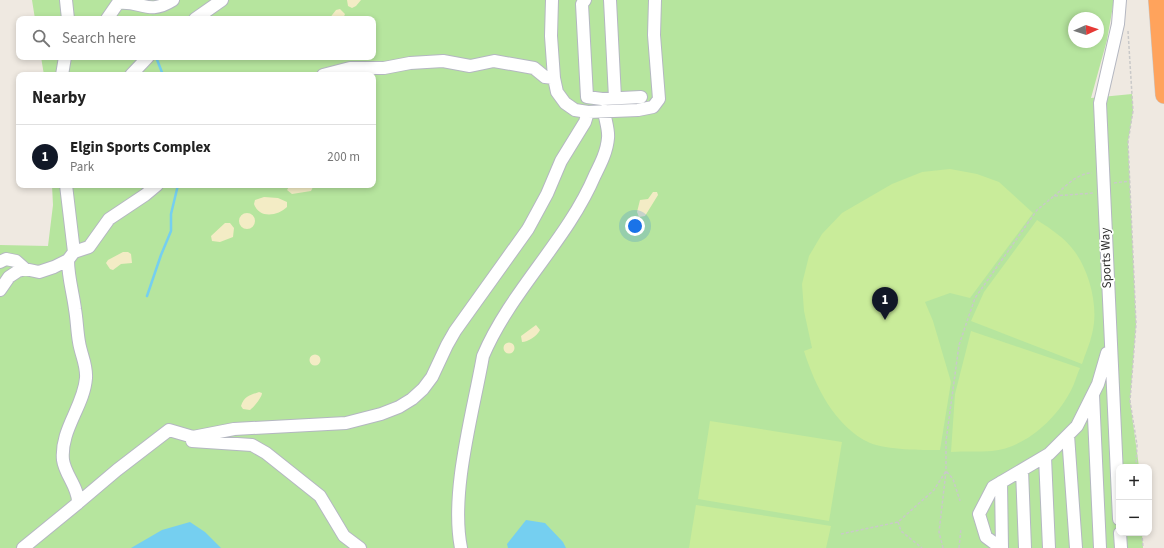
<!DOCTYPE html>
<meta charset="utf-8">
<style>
body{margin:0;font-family:"Source Sans 3",sans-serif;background:#f2f2f2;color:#222}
.controls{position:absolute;right:12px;bottom:12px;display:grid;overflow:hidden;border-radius:8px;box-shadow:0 2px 6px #0003}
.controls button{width:36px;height:36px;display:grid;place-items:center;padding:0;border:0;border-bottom:1px solid #e0e0e0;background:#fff;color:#222;font:20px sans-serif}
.compass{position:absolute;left:1068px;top:12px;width:36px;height:36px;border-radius:50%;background:#fff;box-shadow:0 2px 6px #0003;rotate:87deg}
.you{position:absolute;left:635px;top:226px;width:14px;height:14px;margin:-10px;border:3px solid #fff;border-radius:50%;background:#1a73e8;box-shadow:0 0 0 6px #1a73e833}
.badge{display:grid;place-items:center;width:26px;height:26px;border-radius:50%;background:#111827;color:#fff;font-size:13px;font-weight:700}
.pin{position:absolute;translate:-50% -33px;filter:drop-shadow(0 1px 2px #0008)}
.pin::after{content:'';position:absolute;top:21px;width:14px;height:12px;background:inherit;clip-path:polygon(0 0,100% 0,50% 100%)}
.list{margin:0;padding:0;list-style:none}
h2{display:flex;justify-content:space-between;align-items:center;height:52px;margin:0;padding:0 16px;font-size:17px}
h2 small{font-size:13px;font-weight:400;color:#767676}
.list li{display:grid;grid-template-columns:26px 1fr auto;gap:12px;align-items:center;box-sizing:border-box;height:64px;padding:0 16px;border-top:1px solid #e0e0e0}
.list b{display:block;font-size:15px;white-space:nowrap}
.list p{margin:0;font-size:13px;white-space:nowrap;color:#767676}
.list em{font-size:13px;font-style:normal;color:#767676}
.icon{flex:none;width:22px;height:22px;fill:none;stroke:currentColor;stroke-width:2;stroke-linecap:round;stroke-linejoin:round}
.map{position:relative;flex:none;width:1164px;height:548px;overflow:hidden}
.search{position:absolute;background:#fff;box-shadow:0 2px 6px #0003;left:16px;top:16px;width:360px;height:44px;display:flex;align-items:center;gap:10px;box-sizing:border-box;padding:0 14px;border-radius:8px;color:#767676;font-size:15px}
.panel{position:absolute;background:#fff;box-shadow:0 2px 6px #0003;left:16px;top:72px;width:360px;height:116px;border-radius:8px}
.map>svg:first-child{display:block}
.green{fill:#b6e59e;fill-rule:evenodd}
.sand{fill:#f3ecc5}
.pitch{fill:#c9ec9a}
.water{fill:#75cff0}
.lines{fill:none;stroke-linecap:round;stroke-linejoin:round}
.stream{stroke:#75cff0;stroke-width:2.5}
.minor-casing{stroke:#b4b7c1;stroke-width:14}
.highway-casing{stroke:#c9c9c9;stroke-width:18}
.path{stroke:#c9c9c9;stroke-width:1.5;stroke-dasharray:3 2;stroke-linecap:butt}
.minor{stroke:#fff;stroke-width:12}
.highway{stroke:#ffa35c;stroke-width:17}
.labels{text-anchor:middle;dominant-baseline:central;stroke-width:3.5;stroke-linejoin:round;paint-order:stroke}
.street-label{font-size:13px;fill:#2e2e2e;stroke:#fff}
</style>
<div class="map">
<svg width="1164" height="548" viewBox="0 0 1164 548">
<rect width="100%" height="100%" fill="#efe9e1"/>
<path class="green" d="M 32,0 L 1114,0 L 1107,40 L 1091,98 L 1132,94 L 1133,111 L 1128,142 L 1136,324 L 1130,401 L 1139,467 L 1119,467 L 1119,533 L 1142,533 L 1143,548 L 0,548 L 0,245 L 48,246 L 53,205 L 52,185 L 373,185 L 373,75 L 44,75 L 41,57 L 373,57 L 373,19 L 35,19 ZM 1074,18 L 1098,18 L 1098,42 L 1074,42 Z"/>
<path class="sand" d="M 347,0 L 361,0 L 356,6 L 352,8 L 348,6 Z
M 340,9 L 345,14 L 343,19 L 329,19 L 336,10 Z
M 290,185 L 314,185 L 311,191 L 292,194 L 287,190 Z
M 653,192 L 657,192 L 658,195 L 645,216 L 639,217 L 637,212 L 640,200 L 648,199 Z
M 264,197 L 278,198 L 287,202 L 287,207 C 278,216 259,219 254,204 L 255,200 Z
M239 221a8 8 0 1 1 16 0a8 8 0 1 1-16 0Z
M 225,223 L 230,223 L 234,228 L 233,237 L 220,242 L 212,241 L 211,236 Z
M 123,252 L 128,252 L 131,254 L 132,263 L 121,264 L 113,270 L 110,269 L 106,263 L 108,260 Z
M 536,325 L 540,330 C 537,336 528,342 522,342 L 521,336 Z
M503.5 348a5.5 5.5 0 1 1 11 0a5.5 5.5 0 1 1-11 0Z
M309.5 360a5.5 5.5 0 1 1 11 0a5.5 5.5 0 1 1-11 0Z
M 259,392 L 262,393 C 262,397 254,407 250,410 L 243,409 L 241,406 C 244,396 251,395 259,392 Z"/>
<path class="pitch" d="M 950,169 L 977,174 L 999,182 L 1033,213 L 970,298 L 950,293 L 925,302 L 933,321 L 951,382 L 940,450 C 922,450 887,450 870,443 C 835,427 815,386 804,351 L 812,348 L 804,311 L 802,284 L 809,256 L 822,234 L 842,213 L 892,184 L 922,172 Z
M 1037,220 C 1051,229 1065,238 1075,252 C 1090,273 1099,308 1092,334 C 1090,344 1085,354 1082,364 L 971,321 L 984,292 Z
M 971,331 L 1080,368 C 1076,377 1074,386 1069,394 C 1054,421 1024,448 992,451 C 979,452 965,451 951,452 L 955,394 Z
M 710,421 L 842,442 L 829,521 L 698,499 Z
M 696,505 L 831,526 L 826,548 L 689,548 Z"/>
<path class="water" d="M 526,520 L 545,523 L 563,542 L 566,548 L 508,548 L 507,544 Z
M 190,522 L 205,532 L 221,548 L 131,548 L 162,530 Z"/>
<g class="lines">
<path class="stream" d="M 152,19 L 153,17
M 156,57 L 163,75
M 147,296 L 161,255 L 171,231 L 171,214 L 178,185"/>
<defs>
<path id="minor" d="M 66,0 L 68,19
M 552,0 L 551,36 L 554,78 L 557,92 L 565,103 L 575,110 L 588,112 L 638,110 L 653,107 L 659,99 L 654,35 L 655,0
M 585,0 L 582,4 L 587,97 L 602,99 L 641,97
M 610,0 L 615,98
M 107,19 L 118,3 C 141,0 148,16 173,0
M 195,19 L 222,0
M 62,75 L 65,57
M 131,75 L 148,57
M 323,75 L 350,68 L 384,68 L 410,63 L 443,61 L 470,66 L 494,61 L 534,68 L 545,77 L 554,78
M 66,185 L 74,252
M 0,262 L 6,259 L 16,261 L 25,269
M 0,290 L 9,277 L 18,271 L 25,269 L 39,272 L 54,267 L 68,260 L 74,252 L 89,247 L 109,219 L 145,195 L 157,185
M 1093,395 L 1100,548
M 1068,435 L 1076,548
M 192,441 L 252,445 L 266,453 L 320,496 L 344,536 L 360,548
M 1045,457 L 1049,548
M 1022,470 L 1025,548
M 1001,482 L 1002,548
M 78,503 L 117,470 L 169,430 L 193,437 L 234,429 L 346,423 L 381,414 L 399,407 L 412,399 L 423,389 L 432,377 L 447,345 L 455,331 L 528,229 L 547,194 L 561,161 L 585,122 L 588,112
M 1119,519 L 1100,103 L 1118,24 L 1120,0
M 1120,533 L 1121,548
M 23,548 L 78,503 C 79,488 65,475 63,460 C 60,430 84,406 86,378 C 87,365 81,355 79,342 C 77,331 77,320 75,309 C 73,293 68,277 68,260
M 461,548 C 450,492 473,413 483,356 C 511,290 567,241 595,175 C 601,163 607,151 608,138 C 609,130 605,119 604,111
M 1001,548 L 986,537 L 979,514 L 993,487 L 1049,454 L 1077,426 L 1098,384 L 1107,353"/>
<path id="highway" d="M 1157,0 L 1164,95"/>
</defs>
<use href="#minor" class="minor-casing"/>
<use href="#highway" class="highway-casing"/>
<path class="path" d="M 1128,31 L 1133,111 L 1128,142 L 1136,324 L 1130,401 L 1137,445 L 1136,467
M 1114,183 L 1130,181
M 1054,196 C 1065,187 1077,173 1092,173
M 898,522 L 901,531 L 922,548
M 1142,533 L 1143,548
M 841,534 L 898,522 L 934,490 L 946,471 L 953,479 L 960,501
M 943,548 L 939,532 L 946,471 L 946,441 L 959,345 L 975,298 L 1037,210 L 1054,196 L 1094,193
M 959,548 L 961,528"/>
<use href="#minor" class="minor"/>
<use href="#highway" class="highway"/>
</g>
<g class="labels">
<g class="street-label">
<text transform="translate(1106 258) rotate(-92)">Sports Way</text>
</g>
</g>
</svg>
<div class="controls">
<button>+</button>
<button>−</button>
</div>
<svg class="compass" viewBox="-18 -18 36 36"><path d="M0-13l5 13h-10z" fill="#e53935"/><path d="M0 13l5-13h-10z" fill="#767676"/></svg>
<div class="you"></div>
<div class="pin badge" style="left:885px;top:320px">1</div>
<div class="search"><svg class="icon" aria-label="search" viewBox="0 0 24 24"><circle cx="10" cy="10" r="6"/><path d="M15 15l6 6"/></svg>Search here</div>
<section class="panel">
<h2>Nearby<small></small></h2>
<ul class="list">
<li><span class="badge">1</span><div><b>Elgin Sports Complex</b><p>Park</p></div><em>200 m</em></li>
</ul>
</section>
</div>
